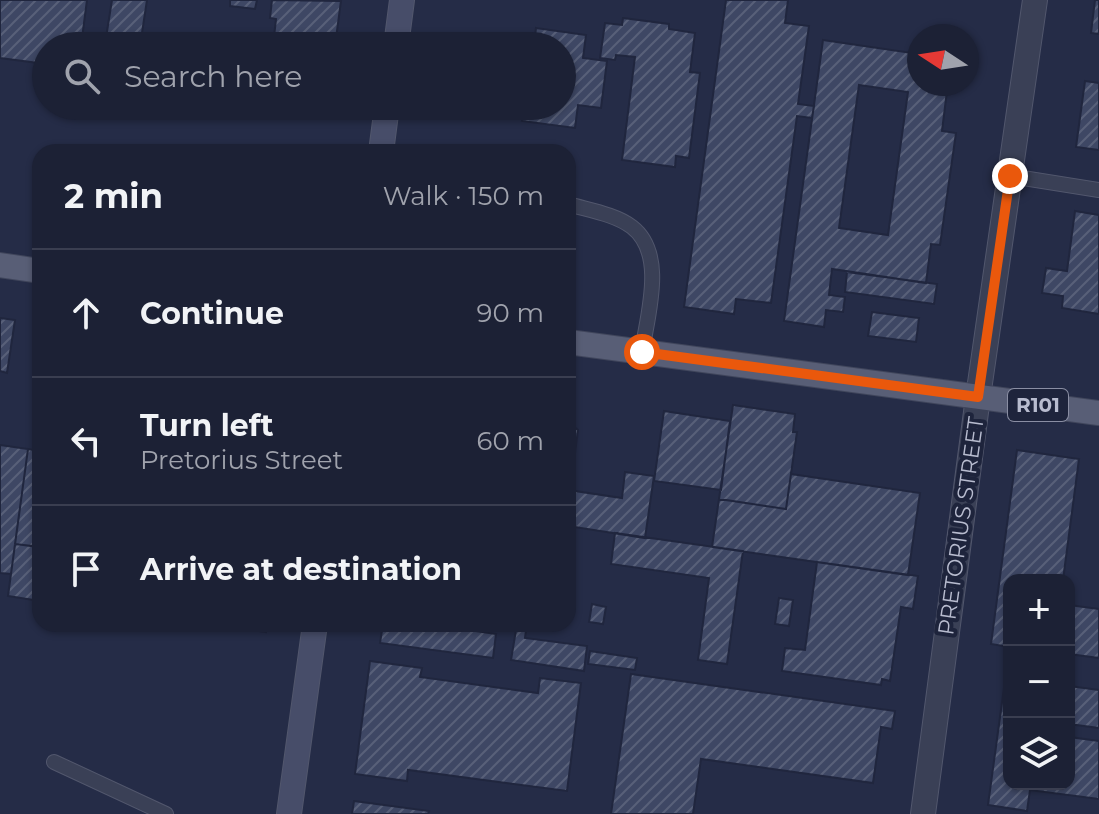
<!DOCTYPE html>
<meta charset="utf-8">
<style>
body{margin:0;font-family:Montserrat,sans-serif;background:#25293d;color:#f1f3f6}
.controls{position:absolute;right:24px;bottom:24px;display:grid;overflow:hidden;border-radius:16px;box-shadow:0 2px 6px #0004}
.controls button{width:72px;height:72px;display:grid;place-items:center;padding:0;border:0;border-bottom:2px solid #3a3e50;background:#1c2135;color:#f1f3f6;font:40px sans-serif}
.compass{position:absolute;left:907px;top:24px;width:72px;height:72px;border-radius:50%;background:#1c2135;box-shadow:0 2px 6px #0004;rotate:282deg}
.stop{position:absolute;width:24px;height:24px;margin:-18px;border:6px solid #ea580c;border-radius:50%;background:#fff}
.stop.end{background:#ea580c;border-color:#fff;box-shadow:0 2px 8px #0008}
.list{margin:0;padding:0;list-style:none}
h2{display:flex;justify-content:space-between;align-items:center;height:104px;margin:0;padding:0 32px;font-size:34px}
h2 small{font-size:26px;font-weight:400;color:#a0a3ad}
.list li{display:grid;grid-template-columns:52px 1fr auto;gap:24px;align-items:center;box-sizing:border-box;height:128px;padding:0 32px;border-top:2px solid #3a3e50}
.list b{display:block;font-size:30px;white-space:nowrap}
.list p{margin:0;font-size:26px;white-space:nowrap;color:#a0a3ad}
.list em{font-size:26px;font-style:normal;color:#a0a3ad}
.icon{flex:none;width:44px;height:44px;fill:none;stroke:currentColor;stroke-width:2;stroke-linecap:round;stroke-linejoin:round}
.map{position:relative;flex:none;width:1099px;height:814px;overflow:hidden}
.search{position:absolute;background:#1c2135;box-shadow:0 2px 6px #0004;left:32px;top:32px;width:544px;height:88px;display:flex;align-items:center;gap:20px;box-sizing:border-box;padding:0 28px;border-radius:44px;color:#a0a3ad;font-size:30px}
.panel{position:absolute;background:#1c2135;box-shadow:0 2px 6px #0004;left:32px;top:144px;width:544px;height:488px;border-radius:24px}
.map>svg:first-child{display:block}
.building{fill:url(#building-hatch);stroke:#20263e;stroke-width:2;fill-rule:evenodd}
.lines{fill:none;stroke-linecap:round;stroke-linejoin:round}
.service-casing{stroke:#52576d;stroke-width:16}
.minor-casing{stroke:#52576d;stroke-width:26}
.tertiary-casing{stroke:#52576d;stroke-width:26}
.secondary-casing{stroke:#52576d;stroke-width:26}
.primary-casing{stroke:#40465c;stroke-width:26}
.service{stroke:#3a4056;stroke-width:14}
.minor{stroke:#3a4056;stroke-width:24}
.tertiary{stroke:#3a4056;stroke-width:24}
.secondary{stroke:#474d69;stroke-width:24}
.primary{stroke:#585e76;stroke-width:24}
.route{stroke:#ea580c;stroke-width:10}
.labels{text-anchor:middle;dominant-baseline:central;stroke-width:8;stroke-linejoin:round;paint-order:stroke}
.shield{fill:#1e243c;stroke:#8a8ea3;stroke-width:2}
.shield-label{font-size:20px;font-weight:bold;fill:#b8bccf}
.street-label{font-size:22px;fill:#b8bccf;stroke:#1e243c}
</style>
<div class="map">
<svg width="1099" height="814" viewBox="0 0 1099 814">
<defs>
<pattern id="building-hatch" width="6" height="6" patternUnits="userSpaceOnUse" patternTransform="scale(2)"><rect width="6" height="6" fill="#3e4764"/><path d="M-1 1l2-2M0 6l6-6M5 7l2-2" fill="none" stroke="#586079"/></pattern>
</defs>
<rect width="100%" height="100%" fill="#252c47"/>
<path class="building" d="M 0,0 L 87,0 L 81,46 L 46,46 L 46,64 L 0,58 Z
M 112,0 L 147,0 L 140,46 L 105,44 Z
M 230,0 L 257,0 L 255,9 L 230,6 Z
M 272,0 L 341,1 L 335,46 L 273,46 L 276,19 L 270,18 Z
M 726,0 L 788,0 L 785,23 L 809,26 L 798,104 L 814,106 L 812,118 L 797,116 L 771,303 L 736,299 L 734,314 L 684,307 Z
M 1095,0 L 1099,0 L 1099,34 L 1091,33 Z
M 623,18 L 669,24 L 669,29 L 695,33 L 690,72 L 700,73 L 689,158 L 676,156 L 675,167 L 622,160 L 635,57 L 616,55 L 615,60 L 600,58 L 605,23 L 622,25 Z
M 536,28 L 586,35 L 583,58 L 607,61 L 601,108 L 578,105 L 575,128 L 522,121 L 524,106 L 562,106 L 562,46 L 534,46 Z
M 823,40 L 919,54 L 919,84 L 954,84 L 953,92 L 947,91 L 942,131 L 956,133 L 940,245 L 931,244 L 926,283 L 832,269 L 829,295 L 845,297 L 843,312 L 826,310 L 824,327 L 784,321 ZM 859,85 L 908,92 L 888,235 L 839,228 Z
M 1085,81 L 1099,83 L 1099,150 L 1076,147 Z
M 1075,211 L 1099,215 L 1099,314 L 1062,308 L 1063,296 L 1042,293 L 1046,268 L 1067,271 Z
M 847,272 L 937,284 L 934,304 L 845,292 Z
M 872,312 L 919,318 L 916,342 L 868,336 Z
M 0,318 L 15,320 L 7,373 L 0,371 Z
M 733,405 L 795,414 L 793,432 L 797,432 L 786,509 L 719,499 Z
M 664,411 L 730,421 L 721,490 L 654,481 Z
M 568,422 L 578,430 L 573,468 L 568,467 Z
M 0,445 L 28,449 L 11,574 L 0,573 Z
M 28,449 L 40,451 L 39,547 L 15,544 Z
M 1017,450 L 1079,459 L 1063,580 L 1009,580 L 1009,647 L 991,644 Z
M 625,472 L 654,476 L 645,538 L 568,526 L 568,490 L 622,498 Z
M 791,474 L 920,493 L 908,575 L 712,547 L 719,499 L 786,509 Z
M 615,533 L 743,551 L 727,664 L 698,660 L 709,578 L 611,564 Z
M 15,544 L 40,547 L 40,601 L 8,596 Z
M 817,562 L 918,576 L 913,609 L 901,607 L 890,681 L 882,679 L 881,685 L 782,671 L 785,648 L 805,650 Z
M 779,598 L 793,600 L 789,626 L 775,624 Z
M 592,604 L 606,607 L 603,624 L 589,622 Z
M 1069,605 L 1099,609 L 1099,658 L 1069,654 Z
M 210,624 L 267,624 L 266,632 Z
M 383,624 L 476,624 L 475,631 L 496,634 L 493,658 L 380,643 Z
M 517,624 L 527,624 L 525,638 L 587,646 L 584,671 L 511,660 Z
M 590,651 L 637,658 L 635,670 L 588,664 Z
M 370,661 L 422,668 L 420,677 L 538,693 L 540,678 L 581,683 L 567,791 L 408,770 L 407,781 L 355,774 Z
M 1007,666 L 1009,784 L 1069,784 L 1069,737 L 1099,741 L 1099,799 L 1030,790 L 1027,811 L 988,805 Z
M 631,674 L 895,711 L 892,729 L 881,727 L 873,783 L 701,759 L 693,814 L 611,814 Z
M 1069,686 L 1099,690 L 1099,728 L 1069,724 Z
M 354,801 L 429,811 L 428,814 L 352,814 Z"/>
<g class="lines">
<defs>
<path id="service" d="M 1010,176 L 1099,190
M 568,204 C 588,210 615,214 632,227 C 667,254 647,316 642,352
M 54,762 L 166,814"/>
<path id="minor" d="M 923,814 L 978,397"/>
<path id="tertiary" d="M 978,397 L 1035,0"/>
<path id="secondary" d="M 396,46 L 402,0
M 381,152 L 387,106
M 289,814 L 315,624"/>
<path id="primary" d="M 0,265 L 40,271
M 568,342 L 1099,413"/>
</defs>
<use href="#service" class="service-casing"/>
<use href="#minor" class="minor-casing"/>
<use href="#tertiary" class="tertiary-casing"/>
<use href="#secondary" class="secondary-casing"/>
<use href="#primary" class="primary-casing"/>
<use href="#service" class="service"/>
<use href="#minor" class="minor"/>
<use href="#tertiary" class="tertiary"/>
<use href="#secondary" class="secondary"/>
<use href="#primary" class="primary"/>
</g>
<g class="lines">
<path class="route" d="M 642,352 L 978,397 L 1010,176"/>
</g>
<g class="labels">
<rect class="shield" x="1008" y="389" width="60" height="32" rx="6"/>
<g class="shield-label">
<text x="1038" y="405">R101</text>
</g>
<g class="street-label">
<text transform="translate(961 526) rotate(-82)">PRETORIUS STREET</text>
</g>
</g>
</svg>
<div class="controls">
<button>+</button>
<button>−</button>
<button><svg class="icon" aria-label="layers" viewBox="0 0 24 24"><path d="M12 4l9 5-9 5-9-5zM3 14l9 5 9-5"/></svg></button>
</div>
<svg class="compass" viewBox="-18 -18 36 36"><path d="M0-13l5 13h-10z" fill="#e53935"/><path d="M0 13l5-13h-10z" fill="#a0a3ad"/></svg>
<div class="stop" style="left:642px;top:352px"></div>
<div class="stop end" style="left:1010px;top:176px"></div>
<div class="search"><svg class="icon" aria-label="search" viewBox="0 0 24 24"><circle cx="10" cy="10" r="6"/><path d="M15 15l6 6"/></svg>Search here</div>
<section class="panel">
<h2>2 min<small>Walk · 150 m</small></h2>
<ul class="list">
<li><svg class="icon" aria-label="ahead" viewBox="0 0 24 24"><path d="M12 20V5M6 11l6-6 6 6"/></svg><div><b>Continue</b></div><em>90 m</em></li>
<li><svg class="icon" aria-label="left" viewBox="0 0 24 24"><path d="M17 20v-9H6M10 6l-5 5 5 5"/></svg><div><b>Turn left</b><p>Pretorius Street</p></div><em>60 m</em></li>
<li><svg class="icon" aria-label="arrive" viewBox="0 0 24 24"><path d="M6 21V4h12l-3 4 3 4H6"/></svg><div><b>Arrive at destination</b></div></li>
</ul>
</section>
</div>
